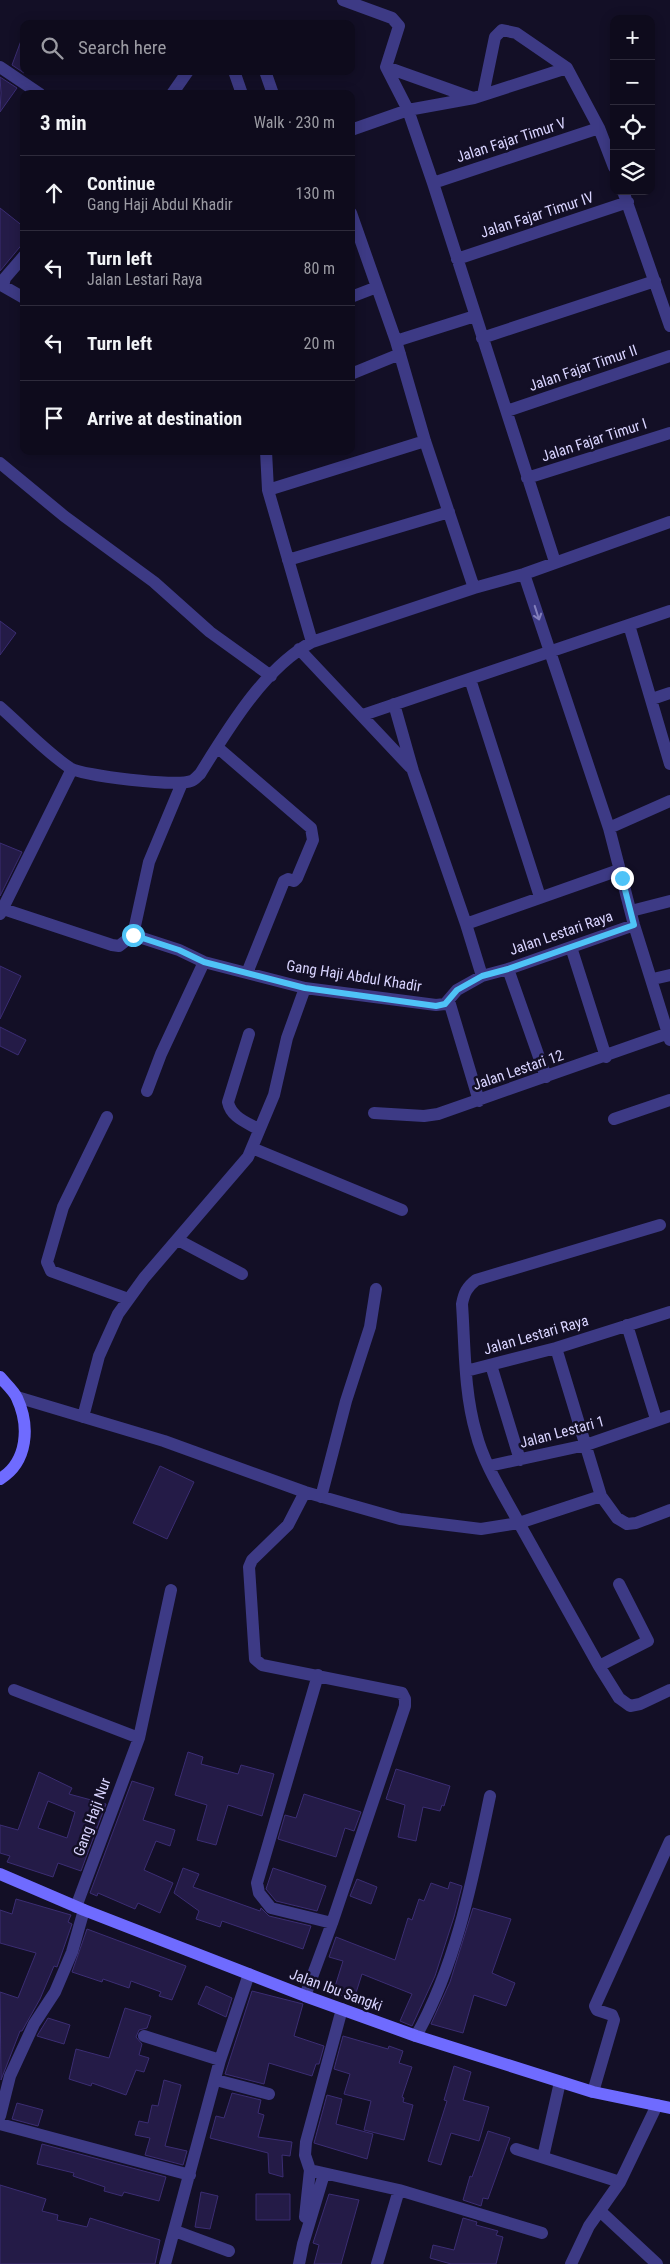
<!DOCTYPE html>
<meta charset="utf-8">
<style>
body{margin:0;font-family:"Roboto Condensed",sans-serif;background:#171425;color:#f1f3f6}
.controls{position:absolute;right:15px;top:15px;display:grid;overflow:hidden;border-radius:10px;box-shadow:0 2px 12px #0003}
.controls button{width:45px;height:45px;display:grid;place-items:center;padding:0;border:0;border-bottom:1px solid #2e2b3b;background:#0e0b1c;color:#f1f3f6;font:25px sans-serif}
.stop{position:absolute;width:15px;height:15px;margin:-11px;border:4px solid #4fc3f7;border-radius:50%;background:#fff}
.stop.end{background:#4fc3f7;border-color:#fff;box-shadow:0 1px 5px #0008}
.list{margin:0;padding:0;list-style:none}
h2{display:flex;justify-content:space-between;align-items:center;height:65px;margin:0;padding:0 20px;font-size:21px}
h2 small{font-size:16px;font-weight:400;color:#9b9ba3}
.list li{display:grid;grid-template-columns:32px 1fr auto;gap:15px;align-items:center;box-sizing:border-box;height:75px;padding:0 20px;border-top:1px solid #2e2b3b}
.list b{display:block;font-size:19px;white-space:nowrap}
.list p{margin:0;font-size:16px;white-space:nowrap;color:#9b9ba3}
.list em{font-size:16px;font-style:normal;color:#9b9ba3}
.icon{flex:none;width:28px;height:28px;fill:none;stroke:currentColor;stroke-width:2;stroke-linecap:round;stroke-linejoin:round}
.map{position:relative;flex:none;width:670px;height:2264px;overflow:hidden}
.search{position:absolute;background:#0e0b1c;box-shadow:0 2px 12px #0003;left:20px;top:20px;width:335px;height:55px;display:flex;align-items:center;gap:12px;box-sizing:border-box;padding:0 18px;border-radius:10px;color:#9b9ba3;font-size:19px}
.panel{position:absolute;background:#0e0b1c;box-shadow:0 2px 12px #0003;left:20px;top:90px;width:335px;height:365px;border-radius:10px}
.map>svg:first-child{display:block}
.building{fill:#241b47;stroke:#3b2d73;fill-rule:evenodd}
.lines{fill:none;stroke-linecap:round;stroke-linejoin:round}
.minor{stroke:#3d3a85;stroke-width:12}
.secondary{stroke:#6f6bff;stroke-width:12}
.oneway{stroke:#837fbc}
.route{stroke:#4fc3f7;stroke-width:6}
.labels{text-anchor:middle;dominant-baseline:central;stroke-width:5;stroke-linejoin:round;paint-order:stroke}
.street-label{font-size:15px;fill:#d9d4ff;stroke:#130f26}
</style>
<div class="map">
<svg width="670" height="2264" viewBox="0 0 670 2264">
<rect width="100%" height="100%" fill="#130f26"/>
<path class="building" d="M 22,38 L 24,38 L 24,73 L 12,65 Z
M 0,77 L 17,88 L 0,112 L 1,93 Z
M 0,208 L 24,227 L 24,242 L 0,271 Z
M 0,621 L 16,633 L 0,655 Z
M 0,843 L 22,852 L 0,896 Z
M 0,966 L 21,976 L 0,1019 Z
M 0,1027 L 26,1040 L 18,1055 L 0,1046 Z
M 160,1466 L 194,1482 L 167,1539 L 133,1523 Z
M 188,1752 L 203,1757 L 201,1764 L 238,1774 L 241,1765 L 274,1774 L 262,1816 L 228,1805 L 216,1845 L 197,1840 L 207,1805 L 175,1795 Z
M 396,1769 L 450,1786 L 444,1806 L 442,1805 L 440,1811 L 423,1807 L 416,1841 L 398,1837 L 405,1805 L 386,1799 Z
M 39,1772 L 72,1788 L 69,1794 L 106,1804 L 81,1871 L 58,1863 L 53,1877 L 7,1862 L 10,1856 L 0,1853 L 0,1825 L 18,1830 ZM 48,1801 L 75,1812 L 67,1838 L 38,1828 Z
M 132,1781 L 154,1788 L 143,1820 L 175,1830 L 170,1846 L 156,1841 L 144,1870 L 173,1883 L 160,1913 L 138,1903 L 135,1909 L 98,1893 L 97,1896 L 90,1893 Z
M 304,1794 L 361,1812 L 354,1831 L 345,1828 L 336,1857 L 278,1839 L 285,1815 L 296,1818 Z
M 183,1868 L 199,1874 L 193,1887 L 260,1911 L 261,1908 L 269,1916 L 311,1926 L 303,1949 L 222,1921 L 220,1927 L 196,1919 L 199,1911 L 174,1893 Z
M 273,1868 L 326,1886 L 317,1911 L 276,1901 L 266,1889 Z
M 357,1879 L 377,1887 L 371,1904 L 350,1896 Z
M 450,1882 L 462,1886 L 454,1917 L 435,1976 L 412,2026 L 400,2021 L 412,1994 L 362,1974 L 354,1999 L 333,1993 L 343,1961 L 329,1957 L 336,1937 L 395,1960 L 408,1918 L 412,1920 L 419,1899 L 424,1901 L 431,1883 L 448,1889 Z
M 16,1899 L 71,1915 L 68,1922 L 72,1924 L 57,1967 L 54,1966 L 40,1999 L 22,2031 L 20,2031 L 1,2080 L 0,1992 L 18,1998 L 36,1953 L 0,1943 L 0,1910 L 12,1914 Z
M 473,1908 L 511,1919 L 492,1973 L 515,1983 L 506,2006 L 474,1995 L 463,2033 L 431,2024 L 450,1982 Z
M 87,1929 L 186,1966 L 172,2000 L 159,1996 L 161,1992 L 131,1981 L 129,1988 L 103,1979 L 102,1982 L 72,1972 Z
M 206,1986 L 232,1998 L 226,2017 L 198,2004 Z
M 252,1991 L 303,2004 L 294,2036 L 324,2046 L 319,2064 L 316,2064 L 312,2076 L 269,2063 L 264,2084 L 225,2074 Z
M 125,2008 L 151,2016 L 147,2028 L 139,2030 L 136,2037 L 142,2044 L 139,2055 L 149,2058 L 144,2072 L 136,2070 L 126,2095 L 92,2083 L 91,2086 L 69,2079 L 76,2049 L 109,2058 Z
M 48,2018 L 70,2025 L 64,2044 L 37,2036 Z
M 343,2036 L 388,2049 L 389,2046 L 403,2051 L 399,2063 L 412,2067 L 402,2097 L 404,2098 L 403,2102 L 413,2105 L 404,2140 L 364,2130 L 371,2101 L 344,2094 L 350,2074 L 334,2069 Z
M 454,2066 L 471,2072 L 463,2100 L 489,2107 L 479,2141 L 451,2133 L 441,2165 L 428,2161 L 447,2101 L 444,2100 Z
M 164,2080 L 181,2085 L 165,2146 L 187,2151 L 183,2165 L 145,2155 L 150,2138 L 135,2135 L 139,2121 L 148,2123 L 152,2105 L 158,2106 Z
M 232,2093 L 261,2100 L 258,2113 L 264,2115 L 258,2137 L 292,2142 L 290,2156 L 282,2155 L 283,2177 L 269,2173 L 268,2153 L 210,2138 L 216,2116 L 224,2118 Z
M 327,2095 L 342,2099 L 336,2124 L 373,2134 L 367,2159 L 314,2143 Z
M 17,2103 L 43,2110 L 38,2126 L 12,2119 Z
M 488,2131 L 510,2138 L 488,2199 L 483,2198 L 481,2206 L 463,2200 L 470,2176 L 472,2177 Z
M 42,2144 L 166,2177 L 159,2201 L 124,2192 L 122,2196 L 104,2191 L 105,2187 L 73,2176 L 74,2173 L 37,2164 Z
M 0,2185 L 46,2199 L 42,2211 L 58,2215 L 57,2220 L 87,2227 L 90,2218 L 160,2240 L 155,2264 L 0,2264 Z
M 201,2192 L 218,2196 L 210,2229 L 195,2227 Z
M 256,2194 L 290,2194 L 290,2220 L 256,2220 Z
M 329,2194 L 359,2200 L 341,2264 L 314,2264 L 319,2245 L 313,2243 Z
M 463,2218 L 477,2222 L 476,2225 L 498,2231 L 496,2235 L 503,2237 L 496,2264 L 451,2264 L 430,2258 L 433,2245 L 454,2250 Z"/>
<g class="lines">
<path class="minor" d="M 343,0 L 392,18 L 399,26 L 386,67 L 408,110 L 433,183 L 555,562
M 0,67 L 40,94
M 386,67 L 473,98
M 234,71 L 242,94
M 265,71 L 273,94
M 172,94 L 188,71
M 483,95 L 495,37 L 502,30 L 516,33 L 567,68 L 599,128 L 614,167
M 351,130 L 408,110 L 474,98 L 567,68
M 433,183 L 599,128
M 623,191 L 670,326
M 351,213 L 396,341 L 425,441 L 474,588
M 24,256 L 5,278 L 3,286 L 24,298
M 457,259 L 628,202
M 351,297 L 377,287
M 482,338 L 655,281
M 396,341 L 475,316
M 351,374 L 400,354
M 507,411 L 670,356
M 266,451 L 268,490 L 312,642
M 0,463 L 64,516 L 154,582 L 210,632 L 271,676
M 527,478 L 670,433
M 268,490 L 425,441
M 288,560 L 449,512
M 524,574 L 609,828 L 634,925 L 670,1040
M 629,625 L 670,764
M 299,649 L 410,767
M 470,679 L 540,897
M 652,699 L 670,693
M 394,704 L 413,771 L 466,924 L 482,976
M 0,707 C 23,727 45,751 70,768 C 83,776 177,787 191,781 C 195,780 197,776 200,774 C 228,729 264,668 312,642 L 474,588 L 524,574 L 670,522
M 363,715 L 670,611
M 217,747 L 311,828 L 313,840 L 297,878 L 294,881 L 288,879 L 284,881 L 247,973
M 609,828 L 670,801
M 0,908 L 112,945 L 119,946 L 133,935 L 179,950 L 204,962 L 305,988 L 436,1005 L 445,1004 L 457,990 L 482,976 L 508,969 L 634,925
M 631,911 L 670,901
M 0,914 L 72,769
M 466,924 L 619,870
M 133,935 L 149,862 L 182,783
M 571,947 L 606,1057
M 508,969 L 546,1077
M 653,979 L 670,975
M 449,1001 L 479,1101
M 249,1034 L 228,1102 C 231,1117 246,1122 258,1129
M 147,1091 L 161,1054 L 204,962
M 374,1113 L 424,1116 L 438,1114 L 669,1033
M 107,1117 L 63,1207 L 47,1262 L 51,1271 L 128,1299
M 614,1119 L 670,1100
M 252,1148 L 402,1210
M 178,1240 L 242,1274
M 627,1325 L 656,1419
M 556,1348 L 601,1496 L 617,1518 L 627,1524 L 636,1523 L 670,1510
M 491,1365 L 520,1460
M 466,1371 L 556,1348 L 670,1312
M 17,1397 L 164,1441 L 305,1492 L 400,1519 L 481,1529 L 519,1523 C 504,1495 484,1465 476,1433 C 464,1392 465,1347 462,1304 C 464,1293 467,1287 476,1280 L 660,1225
M 83,1417 L 99,1356 L 118,1314 L 144,1278 L 248,1157 L 274,1095 L 287,1038 L 305,988
M 489,1466 L 586,1445 L 670,1416
M 305,1492 L 288,1525 L 252,1560 L 249,1567 L 255,1659 L 262,1665 L 402,1693 L 405,1699 L 405,1706 L 332,1923 L 305,1996
M 601,1496 L 519,1523 L 599,1666 L 619,1698 L 630,1706 L 640,1704 L 670,1690
M 321,1497 L 346,1401 L 370,1327 L 376,1289
M 599,1666 L 648,1641 L 619,1584
M 318,1675 L 257,1883 L 259,1893 L 271,1908 L 332,1923
M 14,1690 L 139,1738
M 76,1907 L 139,1738 L 171,1590
M 342,2009 L 306,2142 L 305,2155 L 310,2170 L 399,2190 L 542,2233
M 144,2036 L 220,2060
M 416,2036 C 457,1963 473,1877 490,1796
M 216,2080 L 269,2094
M 593,2092 L 614,2020 L 612,2015 L 597,2010 L 595,2006 L 670,1841
M 0,2116 L 10,2076 L 34,2024 L 55,1992 L 72,1952 L 84,1910
M 0,2124 L 190,2175
M 516,2149 L 620,2182
M 543,2157 L 560,2082
M 600,2211 L 657,2264
M 305,2217 L 310,2170
M 175,2231 L 229,2251
M 165,2264 L 220,2060 L 249,1974
M 299,2264 L 303,2244 L 324,2174
M 377,2264 L 399,2190
M 571,2264 L 589,2226 L 620,2182 L 657,2105"/>
<path class="secondary" d="M 0,1377 C 6,1384 14,1391 17,1398 C 30,1426 28,1462 0,1479
M 0,1874 L 84,1910 L 305,1996 L 416,2036 L 593,2092 L 670,2108"/>
</g>
<defs><path id="oneway-shaft" d="M-6 0H5M1.5-3L5.5 0L1.5 3" fill="none" stroke-width="1.6" stroke-linecap="round" stroke-linejoin="round" transform="scale(1.25)"/></defs>
<use class="oneway" href="#oneway-shaft" transform="translate(537 613) rotate(72)"/>
<g class="lines">
<path class="route" d="M 133,935 L 179,950 L 204,962 L 305,988 L 436,1006 L 445,1004 L 457,990 L 482,976 L 508,969 L 634,925 L 622,878"/>
</g>
<g class="labels">
<g class="street-label">
<text transform="translate(511 140) rotate(-18)">Jalan Fajar Timur V</text>
<text transform="translate(537 215) rotate(-18)">Jalan Fajar Timur IV</text>
<text transform="translate(583 368) rotate(-19)">Jalan Fajar Timur II</text>
<text transform="translate(594 440) rotate(-18)">Jalan Fajar Timur I</text>
<text transform="translate(561 933) rotate(-19)">Jalan Lestari Raya</text>
<text transform="translate(354 976) rotate(9)">Gang Haji Abdul Khadir</text>
<text transform="translate(518 1070) rotate(-19)">Jalan Lestari 12</text>
<text transform="translate(536 1335) rotate(-16)">Jalan Lestari Raya</text>
<text transform="translate(562 1432) rotate(-15)">Jalan Lestari 1</text>
<text transform="translate(92 1817) rotate(-70)">Gang Haji Nur</text>
<text transform="translate(336 1990) rotate(20)">Jalan Ibu Sangki</text>
</g>
</g>
</svg>
<div class="controls">
<button>+</button>
<button>−</button>
<button><svg class="icon" aria-label="locate" viewBox="0 0 24 24"><circle cx="12" cy="12" r="6"/><path d="M12 2v4M12 18v4M2 12h4M18 12h4"/></svg></button>
<button><svg class="icon" aria-label="layers" viewBox="0 0 24 24"><path d="M12 4l9 5-9 5-9-5zM3 14l9 5 9-5"/></svg></button>
</div>
<div class="stop" style="left:133px;top:935px"></div>
<div class="stop end" style="left:622px;top:878px"></div>
<div class="search"><svg class="icon" aria-label="search" viewBox="0 0 24 24"><circle cx="10" cy="10" r="6"/><path d="M15 15l6 6"/></svg>Search here</div>
<section class="panel">
<h2>3 min<small>Walk · 230 m</small></h2>
<ul class="list">
<li><svg class="icon" aria-label="ahead" viewBox="0 0 24 24"><path d="M12 20V5M6 11l6-6 6 6"/></svg><div><b>Continue</b><p>Gang Haji Abdul Khadir</p></div><em>130 m</em></li>
<li><svg class="icon" aria-label="left" viewBox="0 0 24 24"><path d="M17 20v-9H6M10 6l-5 5 5 5"/></svg><div><b>Turn left</b><p>Jalan Lestari Raya</p></div><em>80 m</em></li>
<li><svg class="icon" aria-label="left" viewBox="0 0 24 24"><path d="M17 20v-9H6M10 6l-5 5 5 5"/></svg><div><b>Turn left</b></div><em>20 m</em></li>
<li><svg class="icon" aria-label="arrive" viewBox="0 0 24 24"><path d="M6 21V4h12l-3 4 3 4H6"/></svg><div><b>Arrive at destination</b></div></li>
</ul>
</section>
</div>
